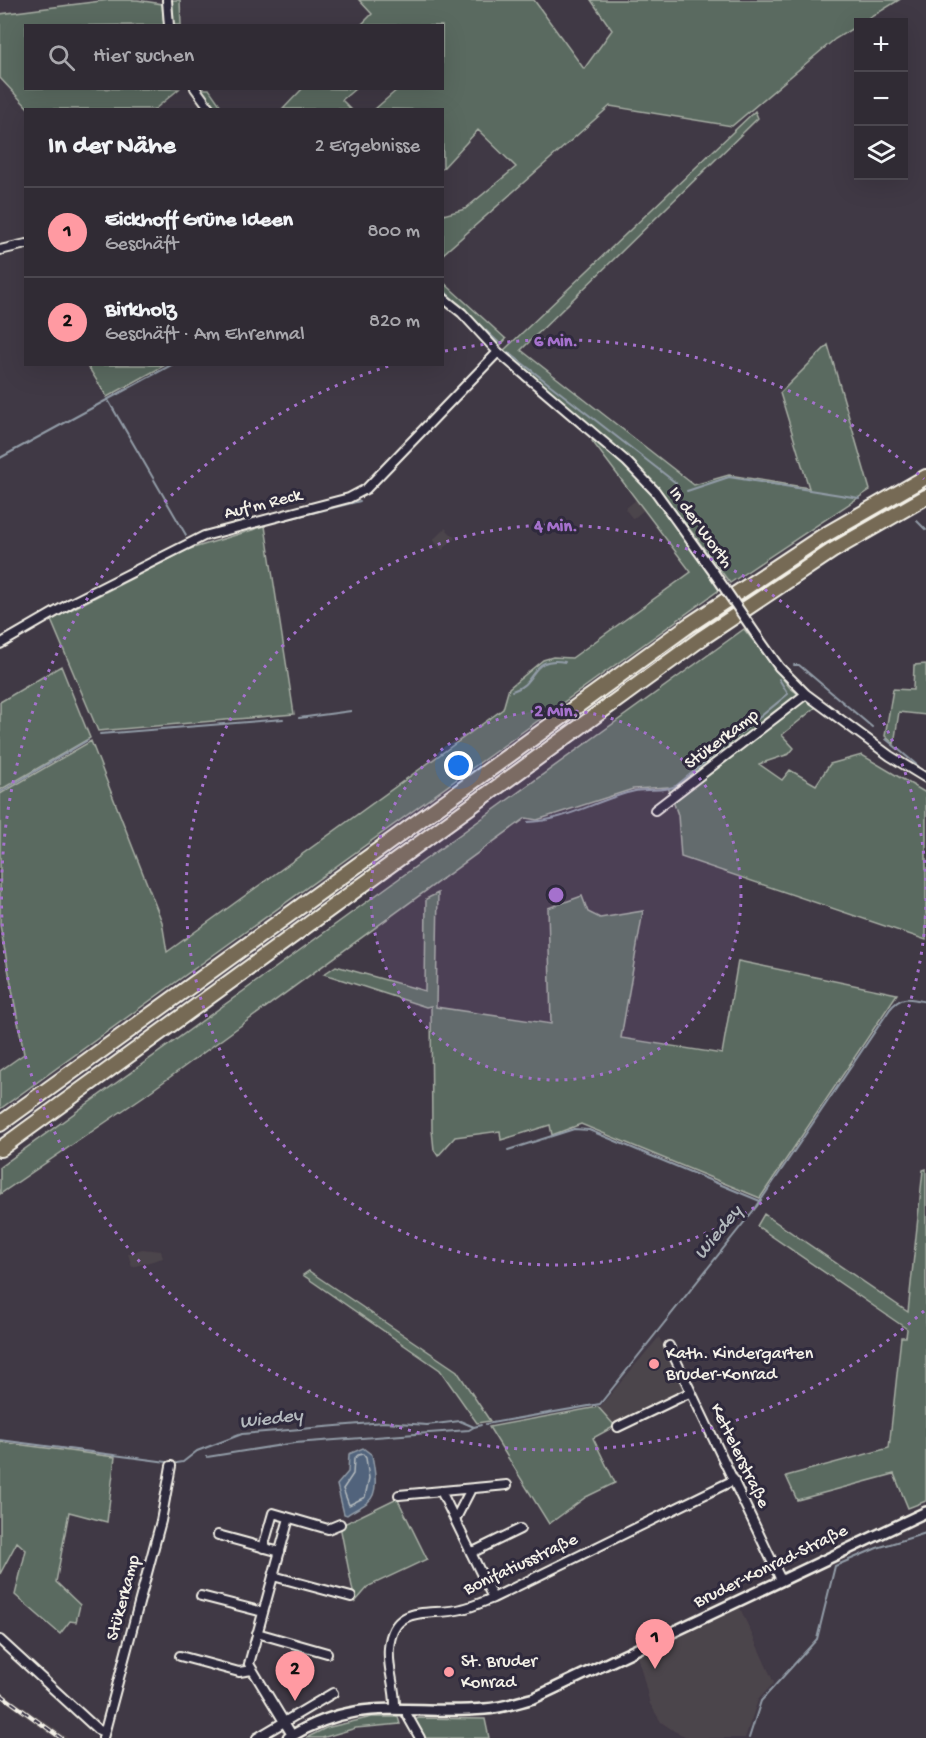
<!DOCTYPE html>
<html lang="de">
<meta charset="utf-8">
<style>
body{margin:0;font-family:"Gochi Hand",sans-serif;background:#38333c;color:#f1f3f6}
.controls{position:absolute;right:18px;top:18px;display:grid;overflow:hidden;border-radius:0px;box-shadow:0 6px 24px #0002}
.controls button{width:54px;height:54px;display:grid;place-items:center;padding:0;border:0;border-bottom:2px solid #4b474f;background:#302b34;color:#f1f3f6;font:30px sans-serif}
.you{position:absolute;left:459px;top:766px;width:21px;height:21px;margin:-15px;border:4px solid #fff;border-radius:50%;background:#1a73e8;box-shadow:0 0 0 9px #1a73e833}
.badge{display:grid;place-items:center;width:39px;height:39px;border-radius:50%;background:#ff9aa2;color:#111;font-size:20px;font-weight:700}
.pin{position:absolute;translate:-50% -50px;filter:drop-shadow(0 2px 3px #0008)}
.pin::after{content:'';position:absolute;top:32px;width:21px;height:18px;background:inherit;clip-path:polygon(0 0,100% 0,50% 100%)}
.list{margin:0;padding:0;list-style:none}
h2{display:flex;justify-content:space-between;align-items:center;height:78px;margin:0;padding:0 24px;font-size:26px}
h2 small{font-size:20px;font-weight:400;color:#a8a7ac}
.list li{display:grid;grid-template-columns:39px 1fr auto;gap:18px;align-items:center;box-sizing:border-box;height:90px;padding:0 24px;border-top:2px solid #4b474f}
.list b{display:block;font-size:22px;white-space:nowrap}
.list p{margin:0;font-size:20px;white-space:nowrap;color:#a8a7ac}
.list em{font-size:20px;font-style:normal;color:#a8a7ac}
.icon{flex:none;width:33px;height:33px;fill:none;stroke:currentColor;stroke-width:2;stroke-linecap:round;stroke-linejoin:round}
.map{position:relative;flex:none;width:926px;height:1738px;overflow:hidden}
.search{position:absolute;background:#302b34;box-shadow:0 6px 24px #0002;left:24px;top:24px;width:420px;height:66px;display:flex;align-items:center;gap:15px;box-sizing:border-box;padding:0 21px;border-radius:0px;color:#a8a7ac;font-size:22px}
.panel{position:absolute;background:#302b34;box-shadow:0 6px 24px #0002;left:24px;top:108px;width:420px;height:258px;border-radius:0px}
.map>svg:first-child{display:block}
.built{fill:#4c444b}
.green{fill:#5a6a61;stroke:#a7aea4;stroke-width:1.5}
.water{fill:#51647c;stroke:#929ca7;stroke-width:1.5}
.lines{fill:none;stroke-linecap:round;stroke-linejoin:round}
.shore{stroke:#b3b9bd;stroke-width:1.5}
.stream{stroke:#929ca7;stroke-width:2}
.minor-casing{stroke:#f4f1e8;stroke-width:12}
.tertiary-casing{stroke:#f4f1e8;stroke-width:14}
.motorway-casing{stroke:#f4f1e8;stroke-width:18}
.minor{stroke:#2f2a3d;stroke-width:8}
.tertiary{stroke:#2f2a3d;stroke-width:9}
.motorway{stroke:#766a55;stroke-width:14}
.rail-casing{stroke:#f4f1e8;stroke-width:4.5}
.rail{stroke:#2f2a3d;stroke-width:2;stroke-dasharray:7;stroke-linecap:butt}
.minor-bridge-casing{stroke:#f4f1e8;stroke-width:12;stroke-linecap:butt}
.minor-bridge{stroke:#2f2a3d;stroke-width:8}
.ring{fill:none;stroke:#a571cd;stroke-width:3;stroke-dasharray:3 6}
.poi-dot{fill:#ff9aa2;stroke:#2f2a3d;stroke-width:2}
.labels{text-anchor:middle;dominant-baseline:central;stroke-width:6;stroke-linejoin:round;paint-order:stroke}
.street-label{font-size:18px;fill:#f4f1e8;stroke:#2f2a3d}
.poi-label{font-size:18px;fill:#f4f1e8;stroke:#2f2a3d;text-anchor:start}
.water-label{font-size:20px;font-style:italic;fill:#b3b9bd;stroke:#2f2a3d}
.centre{fill:#a571cd;stroke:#2f2a3d;stroke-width:3}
.ring-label{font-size:18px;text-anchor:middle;font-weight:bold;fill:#a571cd;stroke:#2f2a3d;stroke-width:6;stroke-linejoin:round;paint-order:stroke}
</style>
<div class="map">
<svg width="926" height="1738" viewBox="0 0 926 1738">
<rect width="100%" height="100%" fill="#403945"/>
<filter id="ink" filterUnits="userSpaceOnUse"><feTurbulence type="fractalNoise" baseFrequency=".0167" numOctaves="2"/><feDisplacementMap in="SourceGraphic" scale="12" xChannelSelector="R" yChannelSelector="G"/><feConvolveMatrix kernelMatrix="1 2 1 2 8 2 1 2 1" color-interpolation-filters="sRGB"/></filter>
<g filter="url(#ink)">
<path class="built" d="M 637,499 L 645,509 L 633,519 L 625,509 Z
M 445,528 L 455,538 L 442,550 L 433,540 Z
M 142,1249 L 161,1251 L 163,1258 L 132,1267 L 128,1254 Z
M 659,1337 L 685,1392 L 615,1426 L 599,1408 Z
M 740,1608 L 774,1683 L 758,1700 L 745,1738 L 689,1738 L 674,1731 L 661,1722 L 650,1704 L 638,1657 Z
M 0,1690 L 21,1705 L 68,1738 L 55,1738 L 0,1698 Z"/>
<path class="green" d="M 109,0 L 137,0 L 162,4 L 164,25 L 26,26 L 26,88 L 179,89 L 155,109 L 29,109 L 0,78 L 0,14 Z
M 170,0 L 180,0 L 181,25 L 171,25 Z
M 359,0 L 534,0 L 584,69 L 612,30 L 591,0 L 899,0 L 835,39 L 732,126 L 610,106 L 443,254 L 443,215 L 465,209 L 516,167 L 478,130 L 443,168 L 442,110 L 375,109 L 398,89 L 442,88 L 442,26 L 361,25 L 372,14 Z
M 303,88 L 355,89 L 342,100 L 351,109 L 283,109 Z
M 198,89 L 209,89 L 223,109 L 214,109 Z
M 755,111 L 758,118 L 521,350 L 694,485 L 729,475 L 809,488 L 780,393 L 828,345 L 870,490 L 730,583 L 658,487 L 502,352 Z
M 442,281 L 506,339 L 499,347 L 465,311 L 443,293 Z
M 87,365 L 165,365 L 107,397 Z
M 594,438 L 652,492 L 719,590 L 0,1109 L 0,1071 L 24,1054 L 0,925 L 0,794 L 91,741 L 162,922 L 167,952 L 503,709 L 509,688 L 543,660 L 553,657 L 572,658 L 691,572 L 592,441 Z
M 265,526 L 294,714 L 98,731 L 51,620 L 187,550 Z
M 744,629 L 790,688 L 816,707 L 782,735 L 794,748 L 789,754 L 759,764 L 782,780 L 790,770 L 816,785 L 830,764 L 862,755 L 926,793 L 926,940 L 681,857 L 678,815 L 668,787 L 633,789 L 537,820 L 526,818 L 144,1096 L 0,1194 L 0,1167 Z
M 926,664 L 926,715 L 899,712 L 894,744 L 885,736 L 893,689 L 913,690 L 914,665 Z
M 61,666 L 90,738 L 0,790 L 0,702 Z
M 438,893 L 436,1007 L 551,1024 L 548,908 L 582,896 L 588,912 L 600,918 L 643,911 L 621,1038 L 722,1054 L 738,961 L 897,994 L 760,1198 L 581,1124 L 552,1135 L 550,1125 L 501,1140 L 500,1131 L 455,1137 L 438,1156 L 434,1150 L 432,1130 L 431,1006 L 426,1007 L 324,974 L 336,966 L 425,991 L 426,899 Z
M 926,1169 L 926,1501 L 908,1508 L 894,1474 L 797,1500 L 786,1476 L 889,1448 L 901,1337 L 906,1337 L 907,1329 L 757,1226 L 764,1214 L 908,1312 L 923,1170 Z
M 309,1271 L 457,1371 L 490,1421 L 477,1423 L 440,1370 L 303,1275 Z
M 598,1407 L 615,1426 L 593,1438 L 615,1483 L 586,1497 L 549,1524 L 489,1427 Z
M 0,1442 L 115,1457 L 107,1522 L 69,1512 L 56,1582 L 80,1605 L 76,1622 L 70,1621 L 60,1634 L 15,1595 L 26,1550 L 17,1542 L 0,1574 Z
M 397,1498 L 427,1559 L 369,1586 L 355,1602 L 340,1526 Z
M 372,1717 L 398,1717 L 400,1724 L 356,1728 L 322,1738 L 306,1738 L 326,1728 Z
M 419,1718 L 485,1719 L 489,1738 L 424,1738 L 414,1720 Z"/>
<path class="water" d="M 363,1448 L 372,1455 C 374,1468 380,1492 368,1502 C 362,1507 353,1510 347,1515 L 344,1514 L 337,1485 L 348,1472 L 349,1454 Z"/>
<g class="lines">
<path class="shore" d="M 358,1455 L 363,1454 L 366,1458 L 369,1478 L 365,1497 L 349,1505 L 343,1489 L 353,1474 L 354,1459 Z"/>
<path class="stream" d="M 442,289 L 498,342
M 508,352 L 676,483
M 108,400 L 186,535
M 0,458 L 173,364
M 384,477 L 496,360
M 687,491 L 729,477 L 859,498
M 917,521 L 926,530
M 276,522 L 360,501
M 794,665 L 799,665 L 872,727
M 512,691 C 538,684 529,655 565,662
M 299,718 L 351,711
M 100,734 L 283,719
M 886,739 L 918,766
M 0,792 L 88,740
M 528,822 C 566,821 598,799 635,791 C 649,788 663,792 676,786 L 788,694 L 779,679
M 508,1150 L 574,1129 L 589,1130 L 760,1201
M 486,1424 L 600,1404 L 757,1206 L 890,1009 C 902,995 910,998 926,1002
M 0,1440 L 167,1462
M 207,1457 L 295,1443 L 469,1430 L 474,1427
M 177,1463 L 183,1462 L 197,1451 L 242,1434 L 384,1422 L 427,1425 L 460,1421 L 474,1427 L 481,1425
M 749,1738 L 761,1701 L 817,1639 L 835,1566 L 877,1548 L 926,1533"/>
<defs>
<path id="minor" d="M 167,0 L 169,26
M 195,88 L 211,110
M 0,250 L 26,244
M 442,297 L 462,313 L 498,352 L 627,462 L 655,491 L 714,573
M 757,636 L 779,667 L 806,694 L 890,756 L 926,778
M 0,644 L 71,603 L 204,536 L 349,498 L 366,489 L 498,352
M 655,810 L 806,694
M 669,1346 L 781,1580
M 618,1427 L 691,1392
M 441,1491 L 493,1598
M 399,1495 L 507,1485
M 289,1518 L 249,1664 L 292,1735
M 455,1520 L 471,1489
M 218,1535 L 280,1552
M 263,1548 L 273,1513 L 328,1529 L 340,1524
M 471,1553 L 520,1529
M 273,1576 L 351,1597
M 201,1596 L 263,1612
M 257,1633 L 327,1653
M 0,1640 L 97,1729 L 104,1732
M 180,1656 L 239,1672 L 252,1670
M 395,1708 C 396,1688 387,1669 389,1648 C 393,1602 430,1617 462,1609 C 472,1607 483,1602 493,1598 L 734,1480
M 407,1709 L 407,1715 L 420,1738
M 103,1738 L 161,1521 L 171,1466
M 257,1738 L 333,1693"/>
<path id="tertiary" d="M 288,1738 C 361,1693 408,1716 485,1709 C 502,1708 518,1702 534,1698 L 926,1512"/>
<path id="motorway" d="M 0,1124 L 689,625 L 823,536 L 926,477
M 0,1149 L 702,638 L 832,551 L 926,497"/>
</defs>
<use href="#minor" class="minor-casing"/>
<use href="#tertiary" class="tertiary-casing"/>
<use href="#motorway" class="motorway-casing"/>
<use href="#minor" class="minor"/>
<use href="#tertiary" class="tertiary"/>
<use href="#motorway" class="motorway"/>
<defs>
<path id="rail" d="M 0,1694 L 61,1738"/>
</defs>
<use href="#rail" class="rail-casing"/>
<use href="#rail" class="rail"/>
<defs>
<path id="minor-bridge" d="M 714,573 L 757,636"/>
</defs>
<use href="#minor-bridge" class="minor-bridge-casing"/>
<use href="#minor-bridge" class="minor-bridge"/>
</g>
</g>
<circle cx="556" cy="895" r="185" fill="#a571cd" fill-opacity=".12"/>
<g class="ring">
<circle cx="556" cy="895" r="185"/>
<path d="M926 898A370 370 0 1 1 926 892"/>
<path d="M924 1311A555 555 0 1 1 389 366M445 351A555 555 0 0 1 924 479"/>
</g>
<g class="poi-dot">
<circle cx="654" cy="1364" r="6"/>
<circle cx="449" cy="1672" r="6"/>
</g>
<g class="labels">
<g class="street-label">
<text transform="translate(263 505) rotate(-14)">Auf'm Reck</text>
<text transform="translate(700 528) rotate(54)">In der Worth</text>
<text transform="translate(722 740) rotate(-37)">Stükerkamp</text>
<text transform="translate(739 1456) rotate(64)">Kettelerstraße</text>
<text transform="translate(521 1565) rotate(-25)">Bonifatiusstraße</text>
<text transform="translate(771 1567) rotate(-26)">Bruder-Konrad-Straße</text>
<text transform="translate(124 1598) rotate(-75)">Stükerkamp</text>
</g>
<g class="poi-label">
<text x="666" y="1354">Kath. Kindergarten<tspan x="666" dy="21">Bruder-Konrad</tspan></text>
<text x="461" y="1662">St. Bruder<tspan x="461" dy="21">Konrad</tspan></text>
</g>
<g class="water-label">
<text transform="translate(719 1233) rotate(-51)">Wiedey</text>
<text transform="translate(271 1420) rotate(-7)">Wiedey</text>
</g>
</g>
<circle cx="556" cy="895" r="9" class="centre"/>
<g class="ring-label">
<text x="556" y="346">6 Min.</text>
<text x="556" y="531">4 Min.</text>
<text x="556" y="716">2 Min.</text>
</g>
</svg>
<div class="controls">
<button>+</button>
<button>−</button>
<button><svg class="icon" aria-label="layers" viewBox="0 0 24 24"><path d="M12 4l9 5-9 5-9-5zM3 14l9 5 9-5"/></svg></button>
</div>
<div class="you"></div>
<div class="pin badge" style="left:655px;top:1669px">1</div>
<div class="pin badge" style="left:295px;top:1701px">2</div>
<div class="search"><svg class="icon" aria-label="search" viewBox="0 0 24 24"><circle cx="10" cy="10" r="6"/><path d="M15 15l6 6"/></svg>Hier suchen</div>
<section class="panel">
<h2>In der Nähe<small>2 Ergebnisse</small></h2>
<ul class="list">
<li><span class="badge">1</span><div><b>Eickhoff Grüne Ideen</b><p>Geschäft</p></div><em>800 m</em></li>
<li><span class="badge">2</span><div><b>Birkholz</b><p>Geschäft · Am Ehrenmal</p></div><em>820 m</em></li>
</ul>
</section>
</div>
